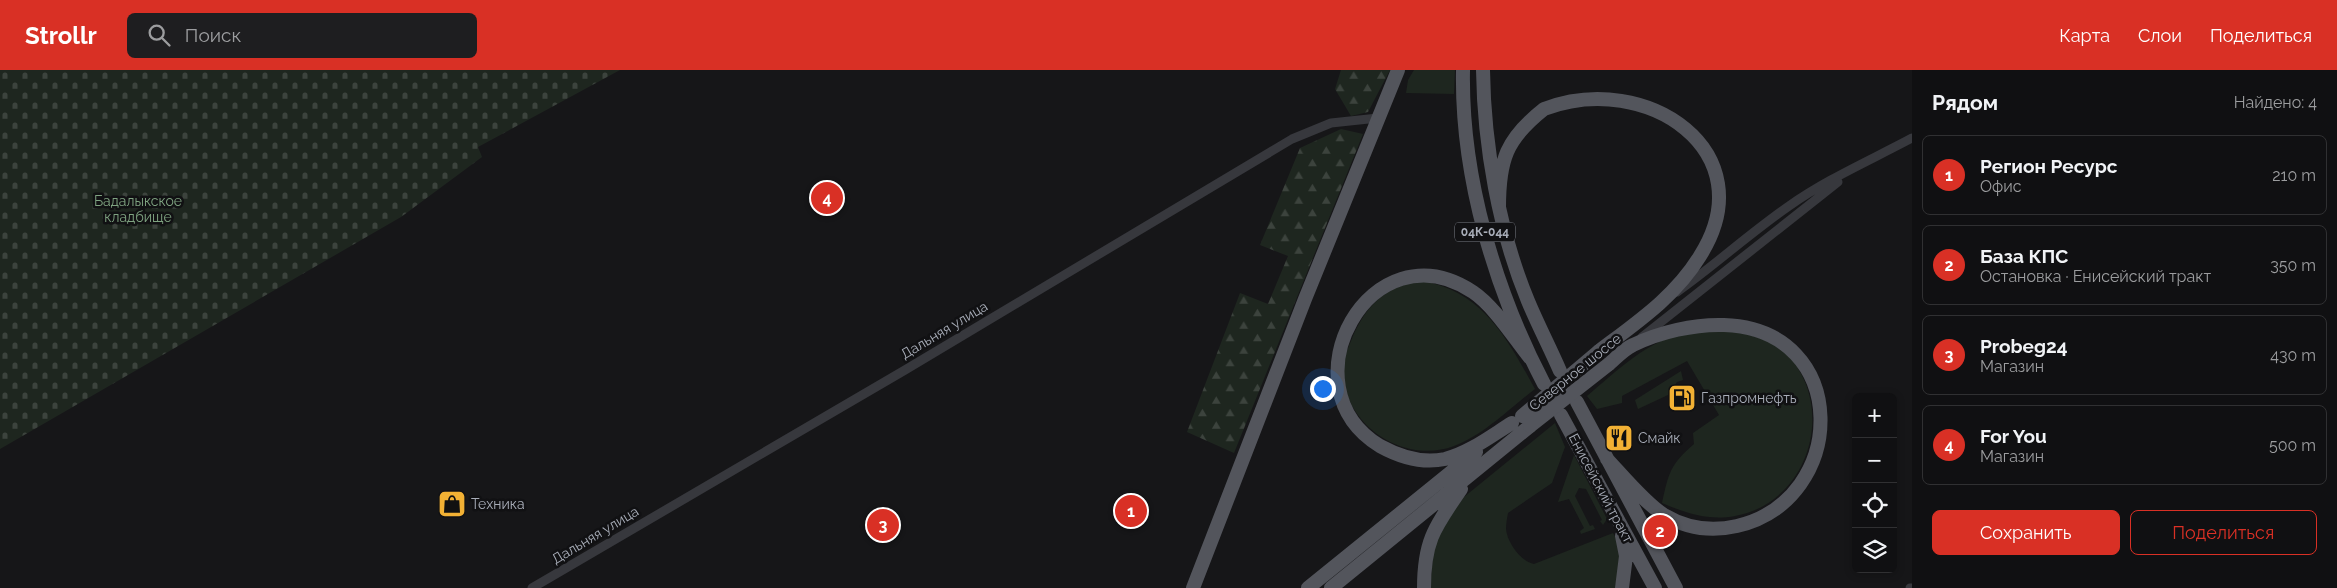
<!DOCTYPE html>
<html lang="ru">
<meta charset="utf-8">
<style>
body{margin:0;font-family:Raleway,sans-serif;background:#1e1e20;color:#f1f3f6}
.controls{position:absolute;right:15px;bottom:15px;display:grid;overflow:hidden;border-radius:8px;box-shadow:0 2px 8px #0003}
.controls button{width:45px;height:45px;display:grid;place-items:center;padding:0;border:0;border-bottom:1px solid #303032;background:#101012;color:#f1f3f6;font:25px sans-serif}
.you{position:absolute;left:1322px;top:318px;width:18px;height:18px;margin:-12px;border:4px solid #fff;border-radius:50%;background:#1a73e8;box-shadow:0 0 0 8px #1a73e833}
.badge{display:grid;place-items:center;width:32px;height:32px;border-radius:50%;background:#d93025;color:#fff;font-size:16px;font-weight:700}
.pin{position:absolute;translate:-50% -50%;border:2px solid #fff;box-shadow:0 1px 5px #0006}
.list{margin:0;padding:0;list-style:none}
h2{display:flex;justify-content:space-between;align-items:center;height:65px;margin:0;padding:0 20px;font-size:21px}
h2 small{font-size:16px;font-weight:400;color:#9c9d9f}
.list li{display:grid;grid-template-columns:32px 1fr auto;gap:15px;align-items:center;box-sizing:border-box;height:80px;margin:0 10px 10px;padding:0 10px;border:1px solid #303032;border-radius:8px}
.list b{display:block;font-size:19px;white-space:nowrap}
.list p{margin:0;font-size:16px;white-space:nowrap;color:#9c9d9f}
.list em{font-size:16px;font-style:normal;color:#9c9d9f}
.actions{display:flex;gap:10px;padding:15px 20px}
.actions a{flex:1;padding:11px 0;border:1px solid #d93025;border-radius:8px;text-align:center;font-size:18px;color:#d93025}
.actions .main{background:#d93025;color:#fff}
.icon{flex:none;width:28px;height:28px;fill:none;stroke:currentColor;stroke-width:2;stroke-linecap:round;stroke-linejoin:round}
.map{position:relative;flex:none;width:1912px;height:518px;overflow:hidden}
header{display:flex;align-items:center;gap:30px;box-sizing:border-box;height:70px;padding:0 25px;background:#d93025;color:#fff}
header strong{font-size:24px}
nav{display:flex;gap:28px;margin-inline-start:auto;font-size:18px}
.search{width:350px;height:45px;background:#1e1e20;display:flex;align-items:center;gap:12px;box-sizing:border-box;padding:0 18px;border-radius:8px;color:#9c9d9f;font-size:19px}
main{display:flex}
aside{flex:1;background:#101012}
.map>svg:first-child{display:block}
.green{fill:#1e261f}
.forest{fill:url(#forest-firs)}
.cemetery{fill:url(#cemetery-stones)}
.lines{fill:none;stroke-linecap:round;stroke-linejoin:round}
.minor{stroke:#37383d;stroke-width:9}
.primary{stroke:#53555c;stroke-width:14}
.primary-bridge{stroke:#53555c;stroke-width:14}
.labels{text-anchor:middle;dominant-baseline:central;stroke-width:5;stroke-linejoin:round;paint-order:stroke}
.shield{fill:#111113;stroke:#7b7e86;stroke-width:1}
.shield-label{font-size:12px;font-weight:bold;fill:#a8adb8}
.park-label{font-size:14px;fill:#7fa381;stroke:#111113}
.street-label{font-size:14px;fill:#a8adb8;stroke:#111113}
.poi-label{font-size:14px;fill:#a8adb8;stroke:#111113;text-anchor:start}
</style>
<header>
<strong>Strollr</strong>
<div class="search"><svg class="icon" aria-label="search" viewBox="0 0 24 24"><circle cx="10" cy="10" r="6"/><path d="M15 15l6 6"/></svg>Поиск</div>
<nav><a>Карта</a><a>Слои</a><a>Поделиться</a></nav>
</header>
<main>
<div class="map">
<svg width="1912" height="518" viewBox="0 0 1912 518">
<defs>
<pattern id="forest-firs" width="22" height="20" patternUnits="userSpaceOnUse" patternTransform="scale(1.25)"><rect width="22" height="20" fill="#1e261f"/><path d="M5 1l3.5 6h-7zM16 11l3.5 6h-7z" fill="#3c433d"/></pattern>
<pattern id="cemetery-stones" width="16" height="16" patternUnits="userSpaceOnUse" patternTransform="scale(1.25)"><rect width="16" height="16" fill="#1e261f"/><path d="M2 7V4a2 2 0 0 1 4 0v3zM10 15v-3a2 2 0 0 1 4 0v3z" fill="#3c433d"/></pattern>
</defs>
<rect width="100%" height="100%" fill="#161618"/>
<path class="green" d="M 1414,0 L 1455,0 L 1454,24 L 1406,23 L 1408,10 Z
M 1422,211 C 1483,221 1508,270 1535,319 C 1510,338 1484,365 1454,376 C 1404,395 1343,355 1343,300 C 1343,290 1347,280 1351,271 C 1365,236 1385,216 1422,211 Z
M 1731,260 C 1749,265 1771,269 1786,283 C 1838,337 1809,433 1735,446 C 1708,451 1686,443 1662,433 C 1669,402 1670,395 1694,374 L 1693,363 L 1719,345 L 1687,291 L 1622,326 L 1622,333 L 1597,339 L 1587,326 C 1617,301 1648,269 1688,263 C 1702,260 1717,261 1731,260 Z
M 1681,301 L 1683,310 L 1677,312 L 1668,325 L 1638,339 L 1635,330 Z
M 1555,353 L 1565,377 L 1552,413 L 1508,443 C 1507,448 1506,454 1506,459 C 1507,472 1521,492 1534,494 L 1613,463 C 1624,480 1619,500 1615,518 L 1430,518 L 1435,466 L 1464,427 Z
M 1574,385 L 1607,449 L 1603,455 L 1600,451 L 1602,450 L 1586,419 L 1579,418 L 1575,426 L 1590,456 L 1593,455 L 1595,459 L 1581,464 L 1580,461 L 1584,458 L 1569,429 L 1558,432 Z"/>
<path class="forest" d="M 1341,0 L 1390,0 L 1368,42 L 1351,46 L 1335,19 Z
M 1341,59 L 1363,64 L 1234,383 L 1187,362 L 1240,223 L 1268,234 L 1288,186 L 1260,175 L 1300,78 Z"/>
<path class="cemetery" d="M 0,0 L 620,0 L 478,77 L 482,87 L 401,147 L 0,379 Z"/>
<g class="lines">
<path class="minor" d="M 1677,222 C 1715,195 1750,163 1789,136 C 1827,109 1871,90 1912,68
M 1642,267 L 1838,112
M 532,518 L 905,300 L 1292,69 L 1331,53 L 1378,48
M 1910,518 L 1912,518"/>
<path class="primary" d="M 1463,0 C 1461,107 1495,220 1544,314
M 1483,0 C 1484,76 1499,161 1528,231 C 1538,255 1550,278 1560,301
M 1499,137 C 1499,90 1506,69 1544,39 C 1647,0 1766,82 1700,186 C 1675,227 1636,253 1599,281
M 1577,332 L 1676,518
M 1561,345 L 1655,518
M 1512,353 C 1491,366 1469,383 1445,389 C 1422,394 1400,387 1380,376 C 1282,316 1371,154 1473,222 C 1494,236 1514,268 1530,288
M 1607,389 C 1622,405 1646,434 1664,445 C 1686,458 1711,462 1737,456 C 1849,430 1852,259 1724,255 C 1694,254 1660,262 1633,275 C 1624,279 1616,288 1609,294
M 1622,466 L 1626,486 L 1622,518
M 1193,518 L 1305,229 L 1398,0
M 1308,518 L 1476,382
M 1331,518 L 1530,356
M 1424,518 C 1424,470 1435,457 1461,419"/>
<path class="primary-bridge" d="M 1522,346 L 1599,281
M 1530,356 L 1609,294"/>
</g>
<defs>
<symbol id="fuel-square" viewBox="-11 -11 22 22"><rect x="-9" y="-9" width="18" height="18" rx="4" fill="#f2b134" stroke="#111113"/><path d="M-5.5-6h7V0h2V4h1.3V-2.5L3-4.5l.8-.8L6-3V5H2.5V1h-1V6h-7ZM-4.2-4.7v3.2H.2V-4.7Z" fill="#111"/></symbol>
<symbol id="restaurant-square" viewBox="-11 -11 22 22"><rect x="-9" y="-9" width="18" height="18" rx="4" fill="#f2b134" stroke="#111113"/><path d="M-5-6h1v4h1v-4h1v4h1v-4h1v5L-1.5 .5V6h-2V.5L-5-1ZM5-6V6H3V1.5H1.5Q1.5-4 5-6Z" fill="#111"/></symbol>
<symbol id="shop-square" viewBox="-11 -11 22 22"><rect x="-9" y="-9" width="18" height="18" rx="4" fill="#f2b134" stroke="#111113"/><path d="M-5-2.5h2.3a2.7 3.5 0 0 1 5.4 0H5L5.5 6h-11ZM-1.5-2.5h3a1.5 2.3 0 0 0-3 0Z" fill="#111"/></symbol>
</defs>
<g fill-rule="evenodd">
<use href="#fuel-square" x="1666" y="312" width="32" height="32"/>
<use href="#restaurant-square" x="1603" y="352" width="32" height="32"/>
<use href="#shop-square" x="436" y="418" width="32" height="32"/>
</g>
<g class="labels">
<rect class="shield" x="1455" y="152.5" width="60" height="19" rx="4"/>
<g class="shield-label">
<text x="1485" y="162">04К-044</text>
</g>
<g class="park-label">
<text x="138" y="131">Бадалыкское<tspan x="138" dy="16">кладбище</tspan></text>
</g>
<g class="street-label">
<text transform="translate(944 260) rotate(-31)">Дальняя улица</text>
<text transform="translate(1575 302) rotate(-39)">Северное шоссе</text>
<text transform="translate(1601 418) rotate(62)">Енисейский тракт</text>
<text transform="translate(595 465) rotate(-31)">Дальняя улица</text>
</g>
<g class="poi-label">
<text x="1701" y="328">Газпромнефть</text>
<text x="1638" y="368">Смайк</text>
<text x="471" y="434">Техника</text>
</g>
</g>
</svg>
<div class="controls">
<button>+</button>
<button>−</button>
<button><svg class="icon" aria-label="locate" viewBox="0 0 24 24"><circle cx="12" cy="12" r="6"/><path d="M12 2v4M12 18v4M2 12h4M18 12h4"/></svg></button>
<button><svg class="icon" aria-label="layers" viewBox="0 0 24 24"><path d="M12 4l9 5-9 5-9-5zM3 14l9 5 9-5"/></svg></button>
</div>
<div class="you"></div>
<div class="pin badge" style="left:1131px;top:441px">1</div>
<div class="pin badge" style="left:1660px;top:461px">2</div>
<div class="pin badge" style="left:883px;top:455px">3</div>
<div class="pin badge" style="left:827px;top:128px">4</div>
</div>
<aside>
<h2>Рядом<small>Найдено: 4</small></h2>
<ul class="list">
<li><span class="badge">1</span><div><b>Регион Ресурс</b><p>Офис</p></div><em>210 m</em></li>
<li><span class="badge">2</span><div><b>База КПС</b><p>Остановка · Енисейский тракт</p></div><em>350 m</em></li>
<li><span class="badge">3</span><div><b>Probeg24</b><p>Магазин</p></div><em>430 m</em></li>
<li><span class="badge">4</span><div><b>For You</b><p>Магазин</p></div><em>500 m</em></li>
</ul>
<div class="actions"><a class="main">Сохранить</a><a>Поделиться</a></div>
</aside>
</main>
